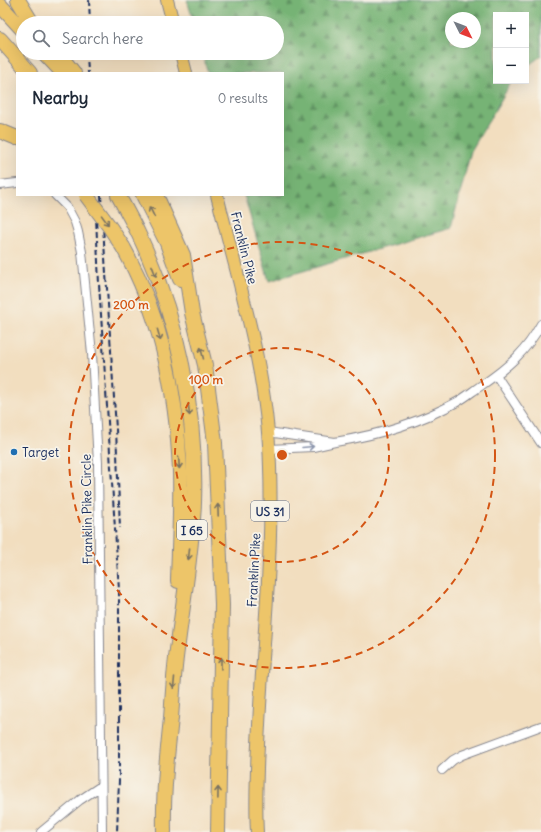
<!DOCTYPE html>
<meta charset="utf-8">
<style>
body{margin:0;font-family:Delius,sans-serif;background:#f2f2f3;color:#1f2937}
.controls{position:absolute;right:12px;top:12px;display:grid;overflow:hidden;border-radius:0px;box-shadow:0 4px 16px #0002}
.controls button{width:36px;height:36px;display:grid;place-items:center;padding:0;border:0;border-bottom:1px solid #e0e1e3;background:#fff;color:#1f2937;font:20px sans-serif}
.compass{position:absolute;left:445px;top:12px;width:36px;height:36px;border-radius:50%;background:#fff;box-shadow:0 4px 16px #0002;rotate:132deg}
.list{margin:0;padding:0;list-style:none}
h2{display:flex;justify-content:space-between;align-items:center;height:52px;margin:0;padding:0 16px;font-size:17px}
h2 small{font-size:13px;font-weight:400;color:#747a83}
.icon{flex:none;width:22px;height:22px;fill:none;stroke:currentColor;stroke-width:2;stroke-linecap:round;stroke-linejoin:round}
.map{position:relative;flex:none;width:541px;height:832px;overflow:hidden}
.search{position:absolute;background:#fff;box-shadow:0 4px 16px #0002;left:16px;top:16px;width:268px;height:44px;display:flex;align-items:center;gap:10px;box-sizing:border-box;padding:0 14px;border-radius:22px;color:#747a83;font-size:15px}
.panel{position:absolute;background:#fff;box-shadow:0 4px 16px #0002;left:16px;top:72px;width:268px;height:124px;border-radius:0px}
.map>svg:first-child{display:block}
.forest{fill:url(#forest-firs);stroke:#487169;fill-rule:evenodd}
.lines{fill:none;stroke-linecap:round;stroke-linejoin:round}
.minor-casing{stroke:#86868e;stroke-width:10}
.primary-casing{stroke:#86868e;stroke-width:14}
.motorway-casing{stroke:#86868e;stroke-width:16}
.minor{stroke:#fff;stroke-width:8}
.primary{stroke:#edc569;stroke-width:12}
.motorway{stroke:#edc569;stroke-width:14}
.rail{stroke:#1b2f5e;stroke-width:2;stroke-dasharray:6 3;stroke-linecap:butt}
.motorway-bridge-casing{stroke:#86868e;stroke-width:16;stroke-linecap:butt}
.motorway-bridge{stroke:#edc569;stroke-width:14}
.oneway{stroke:#797263}
.oneway2{stroke:#8d97ae}
.ring{fill:none;stroke:#d45514;stroke-width:2;stroke-dasharray:7 5}
.poi-dot{fill:#1f6fb2;stroke:#f7f3e8;stroke-width:1.5}
.labels{text-anchor:middle;dominant-baseline:central;stroke-width:3.5;stroke-linejoin:round;paint-order:stroke}
.shield{fill:#f7f3e8;stroke:#5d6a87;stroke-width:1}
.shield-label{font-size:12px;font-weight:bold;fill:#1b2f5e}
.street-label{font-size:13px;fill:#1b2f5e;stroke:#f7f3e8}
.poi-label{font-size:13px;fill:#1b2f5e;stroke:#f7f3e8;text-anchor:start}
.centre{fill:#d45514;stroke:#f7f3e8;stroke-width:2}
.ring-label{font-size:12px;text-anchor:middle;font-weight:bold;fill:#d45514;stroke:#f7f3e8;stroke-width:3.5;stroke-linejoin:round;paint-order:stroke}
</style>
<div class="map">
<svg width="541" height="832" viewBox="0 0 541 832">
<defs>
<pattern id="forest-firs" width="22" height="20" patternUnits="userSpaceOnUse"><rect width="22" height="20" fill="#76b374"/><path d="M5 1l3.5 6h-7zM16 11l3.5 6h-7z" fill="#609262"/></pattern>
</defs>
<rect width="100%" height="100%" fill="#f7f3e8"/>
<filter id="ink" filterUnits="userSpaceOnUse"><feTurbulence type="fractalNoise" baseFrequency=".025" numOctaves="2"/><feDisplacementMap in="SourceGraphic" scale="8" xChannelSelector="R" yChannelSelector="G"/><feConvolveMatrix kernelMatrix="1 2 1 2 8 2 1 2 1" color-interpolation-filters="sRGB"/></filter>
<filter id="wash" filterUnits="userSpaceOnUse"><feTurbulence type="fractalNoise" baseFrequency=".012" numOctaves="4" result="noise"/><feDisplacementMap in="SourceGraphic" scale="16" xChannelSelector="R" yChannelSelector="G"/><feGaussianBlur stdDeviation="0.9" result="paint"/><feColorMatrix in="noise" values="0 0 0 0 0 0 0 0 0 0 0 0 0 0 0 0 0 1.4 0 .05"/><feComposite in="paint" operator="in"/></filter>
<g filter="url(#wash)">
<rect width="100%" height="100%" fill="#f2debf"/>
<path class="forest" d="M 187,0 L 541,0 L 541,56 L 526,67 L 526,15 L 496,15 L 496,81 L 512,81 L 471,151 L 451,228 L 269,281 L 244,195 L 283,195 L 283,73 L 208,73 L 202,53 L 277,53 L 277,23 L 194,23 ZM 451,18 L 475,18 L 475,42 L 451,42 Z"/>
</g>
<g filter="url(#ink)">
<g class="lines">
<defs>
<path id="minor" d="M 0,185 L 17,183
M 55,195 L 67,207 L 75,222 L 78,232 L 82,252 L 92,354 L 98,463 L 102,832
M 496,375 L 541,443
M 268,432 L 335,442 L 313,447 L 269,449
M 335,442 C 378,435 419,423 457,402 C 466,397 474,390 482,385 C 508,367 526,352 541,324
M 442,770 L 453,760 L 462,755 L 541,726
M 41,832 L 80,800 L 101,786"/>
<path id="primary" d="M 167,0 L 173,23
M 181,53 L 186,73
M 217,195 C 239,284 268,374 270,467 C 273,553 263,640 259,725 C 257,761 255,797 257,832"/>
<path id="motorway" d="M 18,0 L 32,23
M 0,5 L 23,30
M 0,39 L 30,73
M 44,53 L 63,73
M 58,53 L 74,73
M 0,131 L 17,138
M 118,195 C 125,208 133,222 139,235 C 178,317 197,412 194,503 C 192,550 184,596 178,643 C 174,667 173,693 171,718 C 167,756 163,794 164,832
M 143,195 L 167,243 L 180,279
M 156,195 L 183,255 L 192,313 L 205,365 L 215,443 L 222,605 L 218,832
M 123,247 C 161,315 177,395 180,472 C 181,509 179,545 178,581"/>
</defs>
<use href="#minor" class="minor-casing"/>
<use href="#primary" class="primary-casing"/>
<use href="#motorway" class="motorway-casing"/>
<use href="#minor" class="minor"/>
<use href="#primary" class="primary"/>
<use href="#motorway" class="motorway"/>
<path class="rail" d="M 89,0 L 90,23
M 87,53 L 88,73
M 95,195 L 99,284 L 119,590 L 119,780 L 117,832
M 101,195 L 116,429 L 120,528"/>
<defs>
<path id="motorway-bridge" d="M 86,195 L 109,226 L 123,247"/>
</defs>
<use href="#motorway-bridge" class="motorway-bridge-casing"/>
<use href="#motorway-bridge" class="motorway-bridge"/>
</g>
<defs><path id="oneway-shaft" d="M-6 0H5M1.5-3L5.5 0L1.5 3" fill="none" stroke-width="1.6" stroke-linecap="round" stroke-linejoin="round"/></defs>
<g class="oneway">
<use href="#oneway-shaft" transform="translate(152 212) rotate(-116)"/>
<use href="#oneway-shaft" transform="translate(105 220) rotate(54)"/>
<use href="#oneway-shaft" transform="translate(154 271) rotate(69)"/>
<use href="#oneway-shaft" transform="translate(159 335) rotate(74)"/>
<use href="#oneway-shaft" transform="translate(202 353) rotate(-104)"/>
<use href="#oneway-shaft" transform="translate(189 410) rotate(83)"/>
<use href="#oneway-shaft" transform="translate(179 463) rotate(86)"/>
<use href="#oneway-shaft" transform="translate(218 510) rotate(-92)"/>
<use href="#oneway-shaft" transform="translate(189 554) rotate(96)"/>
<use href="#oneway-shaft" transform="translate(221 663) rotate(-89)"/>
<use href="#oneway-shaft" transform="translate(174 683) rotate(95)"/>
<use href="#oneway-shaft" transform="translate(218 793) rotate(-89)"/>
</g>
<use class="oneway2" href="#oneway-shaft" transform="translate(308 447) rotate(-5)"/>
</g>
<g class="ring">
<circle cx="282" cy="455" r="107"/>
<circle cx="282" cy="455" r="213"/>
</g>
<circle class="poi-dot" cx="14" cy="452" r="4"/>
<g class="labels">
<g class="shield">
<rect x="251" y="501" width="38" height="20" rx="3"/>
<rect x="177" y="520" width="30" height="20" rx="3"/>
</g>
<g class="shield-label">
<text x="270" y="511">US 31</text>
<text x="192" y="530">I 65</text>
</g>
<g class="street-label">
<text transform="translate(244 248) rotate(76)">Franklin Pike</text>
<text transform="translate(87 509) rotate(-91)">Franklin Pike Circle</text>
<text transform="translate(254 570) rotate(-87)">Franklin Pike</text>
</g>
<g class="poi-label">
<text x="22" y="452">Target</text>
</g>
</g>
<circle cx="282" cy="455" r="6" class="centre"/>
<g class="ring-label">
<text x="131" y="309">200 m</text>
<text x="206" y="384">100 m</text>
</g>
</svg>
<div class="controls">
<button>+</button>
<button>−</button>
</div>
<svg class="compass" viewBox="-18 -18 36 36"><path d="M0-13l5 13h-10z" fill="#e53935"/><path d="M0 13l5-13h-10z" fill="#747a83"/></svg>
<div class="search"><svg class="icon" aria-label="search" viewBox="0 0 24 24"><circle cx="10" cy="10" r="6"/><path d="M15 15l6 6"/></svg>Search here</div>
<section class="panel">
<h2>Nearby<small>0 results</small></h2>
<ul class="list">
</ul>
</section>
</div>
